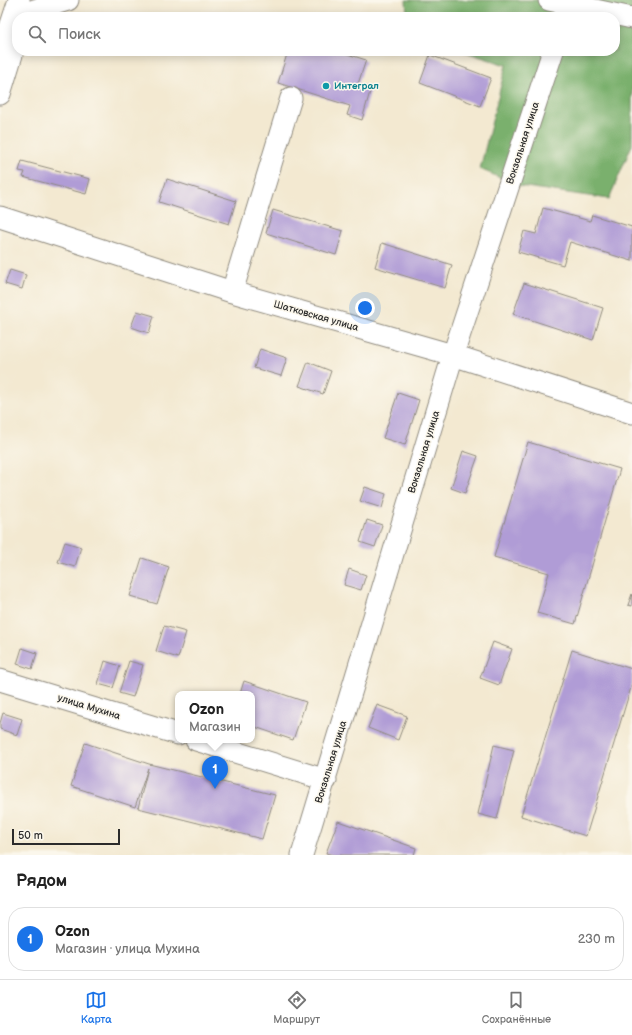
<!DOCTYPE html>
<html lang="ru">
<meta charset="utf-8">
<style>
body{margin:0;font-family:"Balsamiq Sans",sans-serif;background:#f2f2f2;color:#222}
.scale{position:absolute;left:12px;bottom:10px;width:108px;box-sizing:border-box;padding-left:4px;border:2px solid #2b2b2b;border-top:0;font-size:11px;line-height:14px;white-space:nowrap;color:#2b2b2b;-webkit-text-stroke:3px #fbf7ec;paint-order:stroke}
.you{position:absolute;left:365px;top:308px;width:14px;height:14px;margin:-10px;border:3px solid #fff;border-radius:50%;background:#1a73e8;box-shadow:0 0 0 6px #1a73e833}
.badge{display:grid;place-items:center;width:26px;height:26px;border-radius:50%;background:#1a73e8;color:#fff;font-size:13px;font-weight:700}
.pin{position:absolute;translate:-50% -33px;filter:drop-shadow(0 1px 2px #0008)}
.pin::after{content:'';position:absolute;top:21px;width:14px;height:12px;background:inherit;clip-path:polygon(0 0,100% 0,50% 100%)}
.popup{position:absolute;left:175px;top:691px;width:80px;height:52px;box-sizing:border-box;display:grid;place-content:center;border-radius:8px;background:#fff;filter:drop-shadow(0 1px 3px #0005);font-size:13px;white-space:nowrap;color:#767676}
.popup b{font-size:15px;color:#222}
.popup::after{content:'';position:absolute;left:50%;top:100%;margin-left:-8px;border:8px solid transparent;border-top-color:#fff}
.list{margin:0;padding:0;list-style:none}
h2{display:flex;justify-content:space-between;align-items:center;height:52px;margin:0;padding:0 16px;font-size:17px}
h2 small{font-size:13px;font-weight:400;color:#767676}
.list li{display:grid;grid-template-columns:26px 1fr auto;gap:12px;align-items:center;box-sizing:border-box;height:64px;margin:0 8px 8px;padding:0 8px;border:1px solid #e0e0e0;border-radius:16px}
.list b{display:block;font-size:15px;white-space:nowrap}
.list p{margin:0;font-size:13px;white-space:nowrap;color:#767676}
.list em{font-size:13px;font-style:normal;color:#767676}
.icon{flex:none;width:22px;height:22px;fill:none;stroke:currentColor;stroke-width:2;stroke-linecap:round;stroke-linejoin:round}
.map{position:relative;flex:none;width:632px;height:855px;overflow:hidden}
.search{position:absolute;background:#fff;box-shadow:0 2px 10px #0003;left:12px;right:12px;top:12px;height:44px;display:flex;align-items:center;gap:10px;box-sizing:border-box;padding:0 14px;border-radius:16px;color:#767676;font-size:15px}
.sheet{height:124px;background:#fff}
nav{display:flex;justify-content:space-around;align-items:center;box-sizing:border-box;height:56px;border-top:1px solid #e0e0e0;background:#fff;font-size:11px;color:#767676}
nav a{display:grid;justify-items:center;gap:2px}
nav .on{color:#1a73e8}
.map>svg:first-child{display:block}
.forest{fill:#7ab06d;stroke:#526e4c}
.building{fill:#b09cd6}
.lines{fill:none;stroke-linecap:round;stroke-linejoin:round}
.minor-casing{stroke:#8f8a7e;stroke-width:23}
.minor{stroke:#fff;stroke-width:21}
.culture-dot{fill:#0f9aa8;stroke:#fbf7ec;stroke-width:1.5}
.labels{text-anchor:middle;dominant-baseline:central;stroke-width:3;stroke-linejoin:round;paint-order:stroke}
.culture-label{font-size:10px;font-weight:bold;fill:#0d838f;stroke:#fbf7ec;text-anchor:start}
.street-label{font-size:10px;fill:#2b2b2b;stroke:#fbf7ec}
</style>
<div class="map">
<svg width="632" height="855" viewBox="0 0 632 855">
<rect width="100%" height="100%" fill="#fbf7ec"/>
<filter id="ink" filterUnits="userSpaceOnUse"><feTurbulence type="fractalNoise" baseFrequency=".025" numOctaves="2"/><feDisplacementMap in="SourceGraphic" scale="8" xChannelSelector="R" yChannelSelector="G"/><feConvolveMatrix kernelMatrix="1 2 1 2 8 2 1 2 1" color-interpolation-filters="sRGB"/></filter>
<filter id="wash" filterUnits="userSpaceOnUse"><feTurbulence type="fractalNoise" baseFrequency=".012" numOctaves="4" result="noise"/><feDisplacementMap in="SourceGraphic" scale="16" xChannelSelector="R" yChannelSelector="G"/><feGaussianBlur stdDeviation="0.9" result="paint"/><feColorMatrix in="noise" values="0 0 0 0 0 0 0 0 0 0 0 0 0 0 0 0 0 1.4 0 .05"/><feComposite in="paint" operator="in"/></filter>
<g filter="url(#wash)">
<rect width="100%" height="100%" fill="#f3e9d1"/>
<path class="forest" d="M 406,0 L 632,0 L 632,145 L 609,199 L 519,186 L 480,169 L 506,65 L 462,51 L 615,51 L 615,17 L 407,17 Z"/>
<g id="blocks">
<path class="building" d="M 288,51 L 338,51 L 366,60 L 358,84 L 371,88 L 362,120 L 347,115 L 350,106 L 278,83 Z
M 430,55 L 491,78 L 480,106 L 420,83 Z
M 22,161 L 90,179 L 86,194 L 23,177 L 25,172 L 19,171 Z
M 167,179 L 236,201 L 229,224 L 159,202 Z
M 543,208 L 590,221 L 592,215 L 632,227 L 632,261 L 570,242 L 563,265 L 518,252 L 524,231 L 536,234 Z
M 273,210 L 343,231 L 336,255 L 266,233 Z
M 382,243 L 452,265 L 445,288 L 375,267 Z
M 10,270 L 26,275 L 22,289 L 5,284 Z
M 524,283 L 603,308 L 593,340 L 513,314 Z
M 137,311 L 154,316 L 149,333 L 131,327 Z
M 260,349 L 287,358 L 281,376 L 254,368 Z
M 308,362 L 331,371 L 323,394 L 299,386 Z
M 398,393 L 419,400 L 405,445 L 383,438 Z
M 528,442 L 620,469 L 575,624 L 537,613 L 549,573 L 494,557 Z
M 463,451 L 478,456 L 465,493 L 451,488 Z
M 365,487 L 386,494 L 382,508 L 360,501 Z
M 367,520 L 382,525 L 375,547 L 360,542 Z
M 65,542 L 81,547 L 75,567 L 58,562 Z
M 142,558 L 169,567 L 157,604 L 130,596 Z
M 349,569 L 366,575 L 361,590 L 344,585 Z
M 632,594 L 632,606 L 628,605 Z
M 164,626 L 186,632 L 178,658 L 156,651 Z
M 493,642 L 512,649 L 499,685 L 480,678 Z
M 22,648 L 37,653 L 32,669 L 17,664 Z
M 572,650 L 632,669 L 632,684 L 586,836 L 521,816 Z
M 105,661 L 120,666 L 113,688 L 98,684 Z
M 129,661 L 143,665 L 133,697 L 119,693 Z
M 244,681 L 306,702 L 293,740 L 252,726 L 252,694 L 240,694 Z
M 377,705 L 407,716 L 398,740 L 368,728 Z
M 3,713 L 22,719 L 17,735 L 0,729 L 0,723 Z
M 85,743 L 149,764 L 275,795 L 262,839 L 138,808 L 148,768 L 135,807 L 71,786 Z
M 494,745 L 514,750 L 497,819 L 478,814 Z
M 338,821 L 416,848 L 414,855 L 333,855 L 326,853 Z"/>
</g>
</g>
<g filter="url(#ink)">
<use href="#blocks" fill-opacity="0" stroke="#8f8a7e" stroke-width="1"/>
<g class="lines">
<defs>
<path id="minor" d="M 549,0 L 632,18
M 24,17 L 28,12 L 68,0
M 0,58 L 19,0
M 0,94 L 15,45
M 0,217 L 232,292 L 453,355 L 632,413
M 232,292 L 291,98
M 0,680 L 178,734
M 196,740 L 326,780
M 302,855 L 453,355 L 553,51"/>
</defs>
<use href="#minor" class="minor-casing"/>
<use href="#minor" class="minor"/>
</g>
</g>
<circle class="culture-dot" cx="326" cy="86" r="4"/>
<g class="labels">
<g class="culture-label">
<text x="334" y="86">Интеграл</text>
</g>
<g class="street-label">
<text transform="translate(523 143) rotate(-72)">Вокзальная улица</text>
<text transform="translate(316 316) rotate(16)">Шатковская улица</text>
<text transform="translate(424 452) rotate(-73)">Вокзальная улица</text>
<text transform="translate(89 707) rotate(17)">улица Мухина</text>
<text transform="translate(331 762) rotate(-73)">Вокзальная улица</text>
</g>
</g>
</svg>
<div class="scale">50 m</div>
<div class="you"></div>
<div class="pin badge" style="left:215px;top:789px">1</div>
<div class="popup"><b>Ozon</b>Магазин</div>
<div class="search"><svg class="icon" aria-label="search" viewBox="0 0 24 24"><circle cx="10" cy="10" r="6"/><path d="M15 15l6 6"/></svg>Поиск</div>
</div>
<section class="sheet">
<h2>Рядом<small></small></h2>
<ul class="list">
<li><span class="badge">1</span><div><b>Ozon</b><p>Магазин · улица Мухина</p></div><em>230 m</em></li>
</ul>
</section>
<nav>
<a class="on"><svg class="icon" aria-label="map" viewBox="0 0 24 24"><path d="M3 6l6-2 6 2 6-2v14l-6 2-6-2-6 2zM9 4v14M15 6v14"/></svg>Карта</a>
<a><svg class="icon" aria-label="directions" viewBox="0 0 24 24"><path d="M12 3l9 9-9 9-9-9zM9 14v-3h6M13 9l2 2-2 2"/></svg>Маршрут</a>
<a><svg class="icon" aria-label="saved" viewBox="0 0 24 24"><path d="M7 4h10v16l-5-4-5 4z"/></svg>Сохранённые</a>
</nav>
